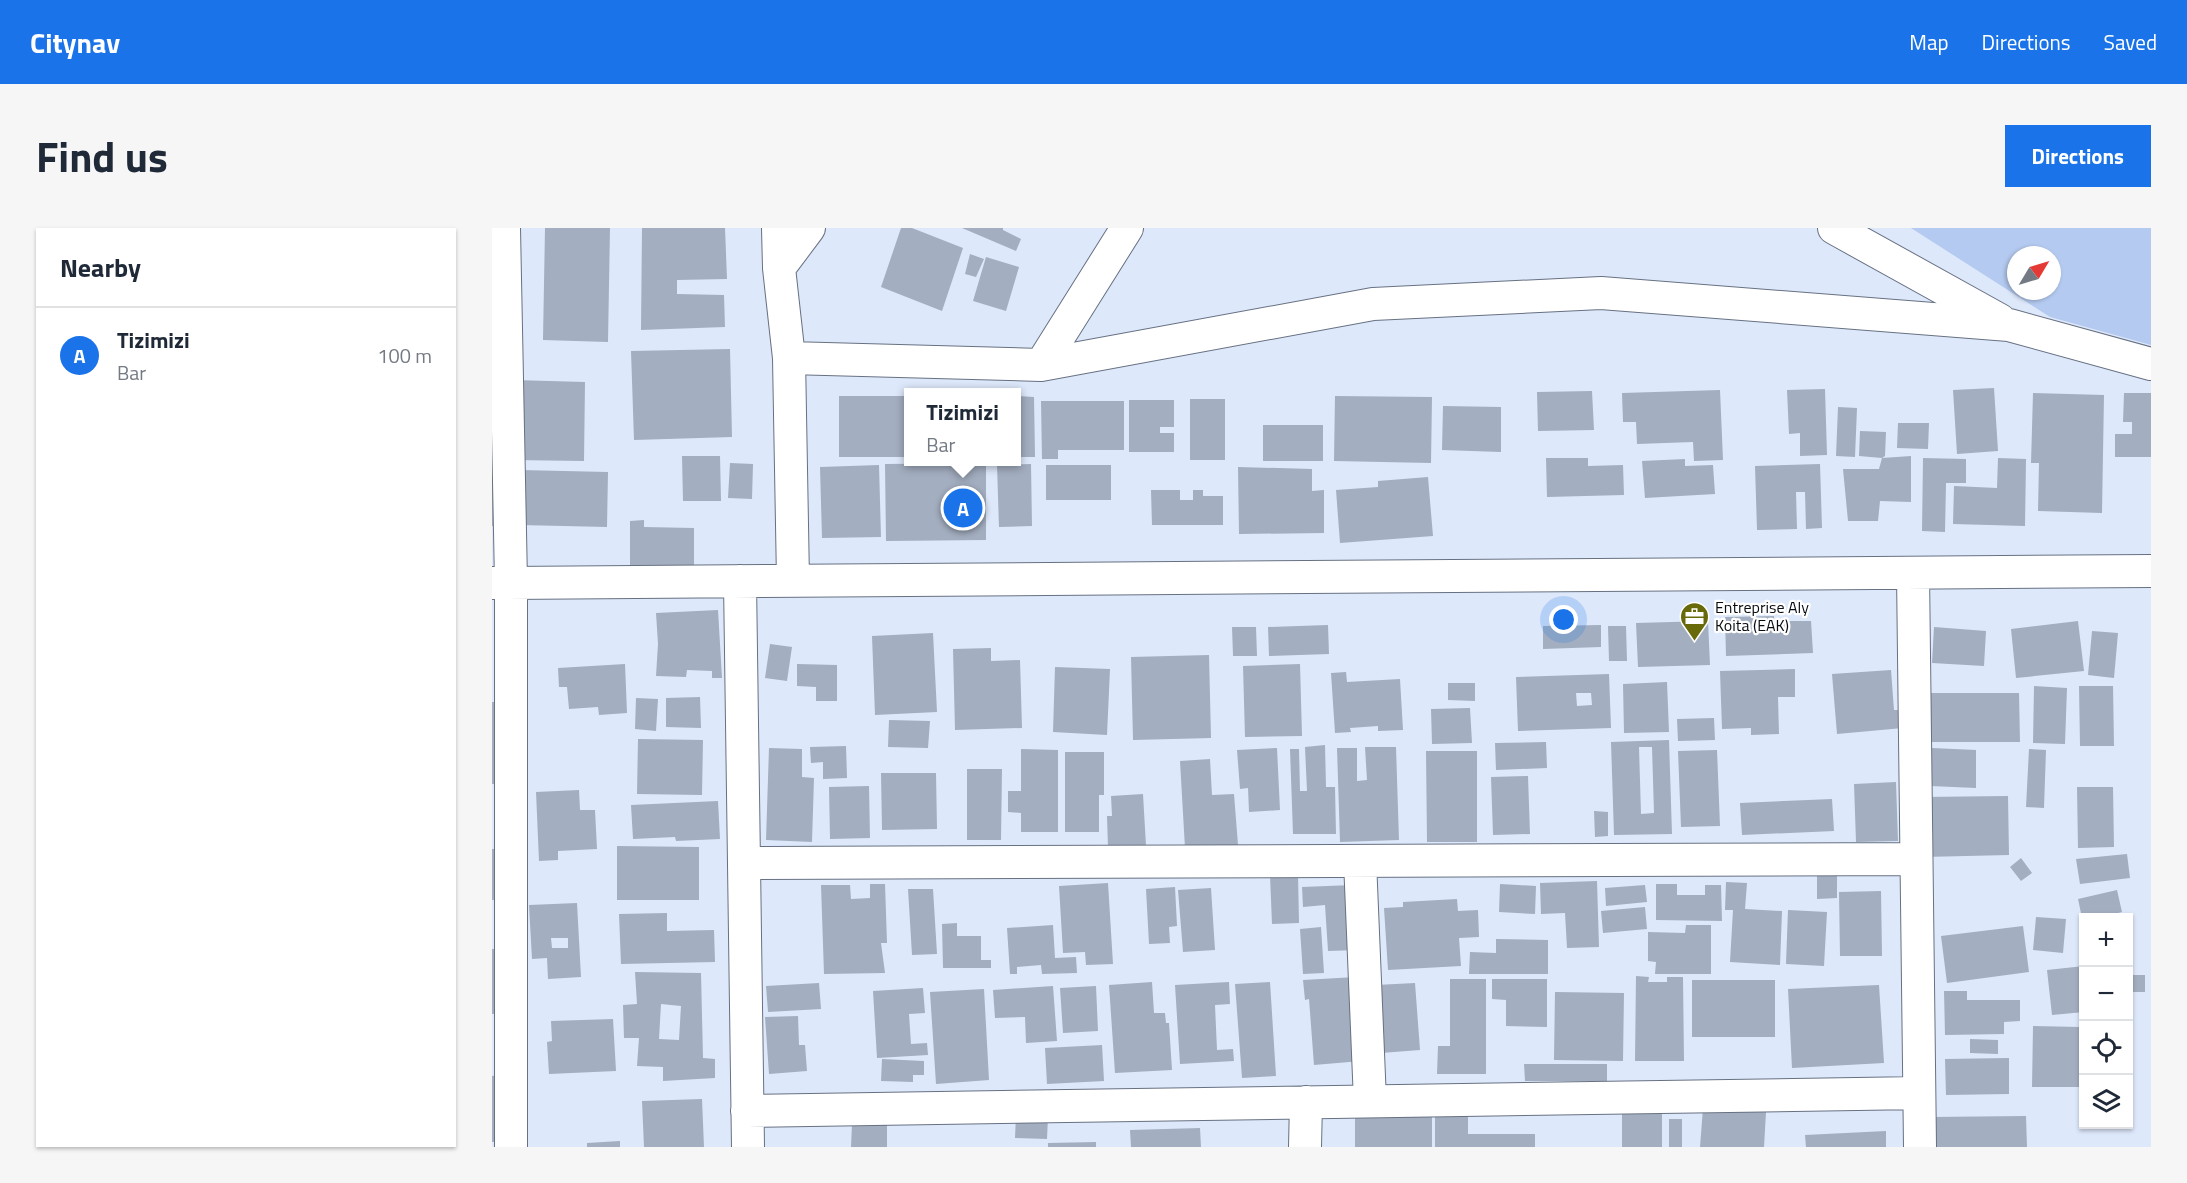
<!DOCTYPE html>
<meta charset="utf-8">
<style>
body{margin:0;font-family:"Titillium Web",sans-serif;background:#f6f6f7;color:#1f2937}
.controls{position:absolute;right:18px;bottom:18px;display:grid;overflow:hidden;border-radius:0px;box-shadow:0 2px 4px #0004}
.controls button{width:54px;height:54px;display:grid;place-items:center;padding:0;border:0;border-bottom:2px solid #e0e1e3;background:#fff;color:#1f2937;font:30px sans-serif}
.compass{position:absolute;left:1515px;top:18px;width:54px;height:54px;border-radius:50%;background:#fff;box-shadow:0 2px 4px #0004;rotate:52deg}
.you{position:absolute;left:1072px;top:392px;width:21px;height:21px;margin:-15px;border:4px solid #fff;border-radius:50%;background:#1a73e8;box-shadow:0 0 0 9px #1a73e833}
.badge{display:grid;place-items:center;width:39px;height:39px;border-radius:50%;background:#1a73e8;color:#fff;font-size:20px;font-weight:700}
.pin{position:absolute;translate:-50% -50%;border:3px solid #fff;box-shadow:0 2px 6px #0006}
.popup{position:absolute;left:412px;top:160px;width:117px;height:78px;box-sizing:border-box;display:grid;place-content:center;border-radius:0px;background:#fff;filter:drop-shadow(0 2px 4px #0005);font-size:20px;white-space:nowrap;color:#747a83}
.popup b{font-size:22px;color:#1f2937}
.popup::after{content:'';position:absolute;left:50%;top:100%;margin-left:-12px;border:12px solid transparent;border-top-color:#fff}
.list{margin:0;padding:0;list-style:none}
h2{display:flex;justify-content:space-between;align-items:center;height:78px;margin:0;padding:0 24px;font-size:26px}
h2 small{font-size:20px;font-weight:400;color:#747a83}
.list li{display:grid;grid-template-columns:39px 1fr auto;gap:18px;align-items:center;box-sizing:border-box;height:96px;padding:0 24px;border-top:2px solid #e0e1e3}
.list b{display:block;font-size:22px;white-space:nowrap}
.list p{margin:0;font-size:20px;white-space:nowrap;color:#747a83}
.list em{font-size:20px;font-style:normal;color:#747a83}
.icon{flex:none;width:33px;height:33px;fill:none;stroke:currentColor;stroke-width:2;stroke-linecap:round;stroke-linejoin:round}
.map{position:relative;flex:none;width:1659px;height:919px;overflow:hidden;border-radius:0px}
header{display:flex;align-items:center;gap:36px;box-sizing:border-box;height:84px;padding:0 30px;background:#1a73e8;color:#fff}
header strong{font-size:28px}
nav{display:flex;gap:33px;margin-inline-start:auto;font-size:21px}
.intro{display:flex;align-items:center;justify-content:space-between;box-sizing:border-box;height:144px;padding:0 36px}
h1{margin:0;font-size:42px}
.button{padding:15px 27px;border-radius:0px;background:#1a73e8;color:#fff;font-size:21px;font-weight:700}
main{display:flex;gap:36px;padding:0 36px}
aside{flex:1;background:#fff;border-radius:0px;box-shadow:0 2px 4px #0004}
.map>svg:first-child{display:block}
.green{fill:#b4caf0;fill-rule:evenodd}
.building{fill:#a3aec0;fill-rule:evenodd}
.lines{fill:none;stroke-linecap:round;stroke-linejoin:round}
.street-casing{stroke:#677182;stroke-width:34}
.street{stroke:#fff;stroke-width:32}
.labels{text-anchor:middle;dominant-baseline:central;stroke-width:4.5;stroke-linejoin:round;paint-order:stroke}
.poi-label{font-size:16px;fill:#090d13;stroke:#fff;text-anchor:start}
</style>
<header>
<strong>Citynav</strong>
<nav><a>Map</a><a>Directions</a><a>Saved</a></nav>
</header>
<div class="intro"><h1>Find us</h1><a class="button">Directions</a></div>
<main>
<aside>
<h2>Nearby<small></small></h2>
<ul class="list">
<li><span class="badge">A</span><div><b>Tizimizi</b><p>Bar</p></div><em>100 m</em></li>
</ul>
</aside>
<div class="map">
<svg width="1659" height="919" viewBox="0 0 1659 919">
<rect width="100%" height="100%" fill="#dde8fb"/>
<path class="green" d="M 1419,0 L 1659,0 L 1659,117 L 1558,89 ZM 1524,27 L 1560,27 L 1560,63 L 1524,63 Z"/>
<path class="building" d="M 53,0 L 118,0 L 116,114 L 51,112 Z
M 150,0 L 233,0 L 235,51 L 185,52 L 185,66 L 232,67 L 233,99 L 149,102 Z
M 409,0 L 420,0 L 471,20 L 450,83 L 389,59 Z
M 470,0 L 511,0 L 511,2 L 529,11 L 524,23 Z
M 478,26 L 492,31 L 484,49 L 473,46 Z
M 494,29 L 527,39 L 514,83 L 481,73 Z
M 238,121 L 240,209 L 142,212 L 139,123 Z
M 21,152 L 93,154 L 92,233 L 20,232 Z
M 1502,160 L 1506,223 L 1465,226 L 1461,162 Z
M 1333,161 L 1335,227 L 1308,228 L 1308,205 L 1297,206 L 1295,162 Z
M 1228,162 L 1231,232 L 1202,233 L 1201,214 L 1145,216 L 1144,194 L 1131,194 L 1130,165 Z
M 1100,163 L 1102,202 L 1046,203 L 1045,164 Z
M 1541,165 L 1612,167 L 1610,285 L 1546,283 L 1547,235 L 1539,235 Z
M 1632,165 L 1659,165 L 1659,229 L 1623,229 L 1623,206 L 1640,206 L 1640,194 L 1631,194 Z
M 347,168 L 417,168 L 417,229 L 347,229 Z
M 526,168 L 542,169 L 543,229 L 525,229 Z
M 843,168 L 940,169 L 939,235 L 842,233 Z
M 698,171 L 733,171 L 733,232 L 698,232 Z
M 637,172 L 682,172 L 682,199 L 668,199 L 668,205 L 682,205 L 682,224 L 637,224 Z
M 549,173 L 632,173 L 632,222 L 566,222 L 566,231 L 550,231 Z
M 951,178 L 1009,179 L 1009,224 L 950,222 Z
M 1346,179 L 1365,180 L 1363,229 L 1344,228 Z
M 1406,195 L 1437,195 L 1436,221 L 1405,220 Z
M 771,197 L 831,197 L 831,233 L 771,233 Z
M 1368,203 L 1394,204 L 1393,228 L 1390,230 L 1367,228 Z
M 190,228 L 228,228 L 229,273 L 191,273 Z
M 1419,228 L 1419,274 L 1388,273 L 1386,293 L 1356,293 L 1351,241 L 1387,241 L 1390,230 Z
M 0,230 L 5,231 L 8,298 L 0,298 Z
M 1054,230 L 1096,230 L 1096,238 L 1131,237 L 1132,267 L 1055,269 Z
M 1431,230 L 1474,231 L 1474,255 L 1454,255 L 1453,304 L 1430,303 Z
M 1506,230 L 1534,231 L 1533,298 L 1461,296 L 1462,258 L 1505,260 Z
M 1193,231 L 1193,238 L 1221,237 L 1223,266 L 1153,270 L 1150,233 Z
M 238,235 L 261,236 L 260,271 L 236,270 Z
M 494,235 L 494,312 L 394,313 L 393,236 Z
M 539,236 L 540,298 L 507,299 L 505,237 Z
M 1328,236 L 1330,300 L 1314,301 L 1313,264 L 1304,264 L 1305,301 L 1265,302 L 1263,238 Z
M 387,237 L 389,309 L 330,310 L 328,239 Z
M 554,237 L 619,237 L 619,272 L 554,272 Z
M 746,239 L 820,241 L 820,263 L 832,262 L 832,305 L 747,306 Z
M 28,242 L 116,244 L 115,299 L 27,297 Z
M 936,249 L 941,308 L 848,315 L 844,262 L 886,259 L 886,253 Z
M 659,262 L 688,262 L 688,272 L 701,272 L 701,262 L 711,262 L 711,268 L 731,268 L 731,297 L 660,297 Z
M 152,292 L 152,299 L 202,300 L 202,341 L 138,340 L 138,293 Z
M 226,382 L 230,450 L 220,450 L 220,443 L 195,442 L 194,449 L 164,448 L 166,416 L 164,385 Z
M 1282,388 L 1282,393 L 1319,393 L 1321,425 L 1234,428 L 1233,389 Z
M 1216,393 L 1218,437 L 1146,439 L 1144,395 Z
M 1586,393 L 1592,443 L 1524,450 L 1519,401 Z
M 836,397 L 837,426 L 777,428 L 776,399 Z
M 1109,397 L 1109,419 L 1051,421 L 1051,398 Z
M 1116,398 L 1134,398 L 1135,433 L 1117,433 Z
M 740,399 L 764,399 L 765,428 L 741,428 Z
M 1442,399 L 1494,403 L 1492,438 L 1440,435 Z
M 1600,403 L 1626,405 L 1622,450 L 1596,447 Z
M 441,405 L 445,484 L 383,487 L 380,408 Z
M 278,416 L 300,419 L 295,453 L 273,450 Z
M 499,420 L 499,433 L 528,432 L 530,500 L 463,502 L 461,421 Z
M 717,427 L 719,510 L 641,512 L 639,429 Z
M 133,436 L 135,485 L 107,487 L 106,479 L 77,481 L 75,459 L 67,459 L 66,440 Z
M 305,436 L 345,437 L 345,473 L 324,473 L 324,459 L 305,458 Z
M 808,436 L 810,508 L 753,509 L 751,438 Z
M 563,439 L 618,441 L 615,507 L 561,504 Z
M 1303,441 L 1303,469 L 1286,469 L 1287,506 L 1259,507 L 1259,500 L 1230,501 L 1228,443 Z
M 1399,442 L 1402,482 L 1410,482 L 1411,500 L 1345,506 L 1340,446 Z
M 854,444 L 855,454 L 908,451 L 911,502 L 886,503 L 886,498 L 858,500 L 859,504 L 843,505 L 839,445 Z
M 1117,446 L 1119,500 L 1026,503 L 1024,449 ZM 1084,465 L 1099,465 L 1100,477 L 1085,478 Z
M 1175,454 L 1177,504 L 1132,505 L 1131,456 Z
M 956,455 L 983,455 L 983,473 L 956,472 Z
M 1542,458 L 1575,460 L 1573,516 L 1541,515 Z
M 1587,458 L 1621,458 L 1622,518 L 1588,518 Z
M 1433,465 L 1527,465 L 1528,514 L 1434,514 Z
M 208,469 L 209,500 L 174,499 L 174,470 Z
M 144,470 L 166,471 L 164,503 L 143,501 Z
M 0,474 L 8,474 L 9,556 L 0,556 Z
M 978,480 L 980,515 L 940,516 L 939,481 Z
M 1222,490 L 1223,512 L 1186,513 L 1185,491 Z
M 397,492 L 438,493 L 436,520 L 396,519 Z
M 146,511 L 211,512 L 210,567 L 145,566 Z
M 1177,512 L 1180,606 L 1122,607 L 1119,514 ZM 1147,519 L 1160,519 L 1162,585 L 1149,586 Z
M 1054,514 L 1055,540 L 1004,542 L 1003,515 Z
M 833,517 L 834,559 L 843,559 L 844,606 L 801,606 L 798,521 L 807,521 L 808,563 L 815,563 L 813,519 Z
M 354,518 L 355,550 L 331,551 L 331,534 L 319,535 L 318,519 Z
M 873,519 L 904,519 L 907,612 L 848,614 L 845,520 L 865,520 L 865,553 L 875,552 Z
M 277,520 L 310,521 L 310,549 L 322,550 L 320,614 L 274,612 Z
M 785,520 L 788,582 L 757,584 L 756,560 L 748,561 L 745,522 Z
M 1440,520 L 1484,522 L 1484,560 L 1438,558 Z
M 529,521 L 566,522 L 566,604 L 529,604 L 529,585 L 516,584 L 516,563 L 529,563 Z
M 1537,521 L 1554,522 L 1552,580 L 1534,579 Z
M 1225,522 L 1228,598 L 1189,599 L 1186,523 Z
M 934,523 L 985,523 L 985,614 L 935,614 Z
M 573,524 L 612,524 L 612,567 L 607,567 L 607,604 L 573,604 Z
M 718,531 L 720,567 L 742,566 L 746,617 L 693,620 L 688,533 Z
M 475,541 L 510,541 L 509,612 L 475,612 Z
M 389,545 L 444,545 L 445,601 L 390,602 Z
M 1036,548 L 1038,606 L 1001,607 L 999,549 Z
M 1404,554 L 1406,613 L 1364,614 L 1362,556 Z
M 377,558 L 378,610 L 338,611 L 337,559 Z
M 1585,559 L 1621,559 L 1622,619 L 1586,620 Z
M 87,562 L 88,582 L 103,582 L 105,621 L 66,623 L 66,632 L 47,633 L 44,564 Z
M 651,566 L 654,618 L 616,620 L 615,588 L 620,588 L 619,568 Z
M 1516,568 L 1517,627 L 1431,629 L 1430,569 Z
M 1340,571 L 1342,603 L 1250,607 L 1248,575 Z
M 226,573 L 228,611 L 184,613 L 183,609 L 141,611 L 139,577 Z
M 1102,583 L 1116,584 L 1116,608 L 1103,609 Z
M 125,618 L 207,619 L 207,672 L 125,672 Z
M 0,621 L 7,621 L 8,672 L 0,672 Z
M 1635,626 L 1638,650 L 1588,656 L 1584,631 Z
M 1529,630 L 1540,645 L 1529,653 L 1518,639 Z
M 1345,645 L 1345,670 L 1325,671 L 1325,646 Z
M 806,646 L 807,695 L 780,696 L 778,647 Z
M 1105,653 L 1107,719 L 1075,720 L 1073,685 L 1049,686 L 1048,655 Z
M 1234,654 L 1255,655 L 1253,681 L 1290,683 L 1288,737 L 1238,734 L 1241,682 L 1233,682 Z
M 616,655 L 621,736 L 594,737 L 593,724 L 571,725 L 567,658 Z
M 378,656 L 393,656 L 395,715 L 389,715 L 393,745 L 332,746 L 329,657 L 358,657 L 359,671 L 378,670 Z
M 1008,656 L 1044,658 L 1043,686 L 1007,684 Z
M 1164,656 L 1185,656 L 1185,667 L 1213,667 L 1213,657 L 1229,657 L 1230,693 L 1164,692 Z
M 861,657 L 865,722 L 836,723 L 833,677 L 811,679 L 810,659 Z
M 1153,657 L 1155,674 L 1114,678 L 1113,660 Z
M 683,659 L 685,698 L 677,699 L 678,715 L 657,716 L 654,661 Z
M 719,660 L 723,722 L 691,724 L 686,662 Z
M 416,661 L 441,661 L 445,726 L 420,727 Z
M 1625,662 L 1630,684 L 1607,690 L 1590,690 L 1586,671 Z
M 1389,663 L 1390,728 L 1348,728 L 1347,664 Z
M 965,671 L 966,683 L 986,682 L 987,709 L 967,710 L 969,738 L 896,742 L 892,680 L 911,679 L 911,674 Z
M 85,675 L 89,749 L 56,751 L 55,730 L 40,731 L 37,677 ZM 59,710 L 76,710 L 76,720 L 60,720 Z
M 1153,679 L 1155,701 L 1111,705 L 1109,683 Z
M 1296,682 L 1335,684 L 1332,738 L 1294,736 Z
M 175,685 L 175,703 L 222,702 L 223,734 L 129,736 L 127,686 Z
M 1544,689 L 1574,691 L 1571,725 L 1541,722 Z
M 465,695 L 465,708 L 489,708 L 489,732 L 499,732 L 499,740 L 451,740 L 450,696 Z
M 561,697 L 563,730 L 584,729 L 585,745 L 550,746 L 549,737 L 525,739 L 525,746 L 518,746 L 515,700 Z
M 1194,697 L 1219,697 L 1219,746 L 1163,746 L 1164,734 L 1156,733 L 1156,704 L 1193,705 Z
M 1531,698 L 1537,744 L 1455,755 L 1449,708 Z
M 829,699 L 832,745 L 811,746 L 808,701 Z
M 1004,711 L 1056,712 L 1056,746 L 977,746 L 978,724 L 1004,725 Z
M 0,721 L 8,721 L 12,786 L 0,786 Z
M 1592,738 L 1592,784 L 1560,787 L 1555,742 Z
M 143,744 L 209,745 L 211,830 L 223,831 L 223,850 L 171,853 L 171,839 L 145,838 L 147,810 L 132,810 L 131,777 L 145,776 ZM 169,776 L 189,778 L 187,812 L 167,811 Z
M 1639,747 L 1653,747 L 1653,764 L 1639,764 Z
M 1144,748 L 1157,749 L 1156,754 L 1175,754 L 1175,749 L 1191,749 L 1192,833 L 1143,833 Z
M 864,749 L 869,833 L 822,837 L 817,771 L 813,772 L 811,752 Z
M 958,751 L 994,751 L 994,846 L 945,846 L 946,818 L 958,818 Z
M 1000,751 L 1055,751 L 1055,799 L 1014,798 L 1014,772 L 1000,771 Z
M 1200,752 L 1283,752 L 1283,809 L 1200,809 Z
M 660,754 L 662,785 L 673,785 L 674,795 L 677,795 L 680,842 L 623,845 L 617,757 Z
M 737,754 L 738,776 L 723,777 L 725,822 L 741,821 L 742,833 L 688,836 L 683,757 Z
M 778,754 L 784,848 L 750,850 L 743,756 Z
M 327,755 L 329,781 L 276,784 L 274,758 Z
M 923,755 L 928,822 L 889,825 L 884,757 Z
M 1387,757 L 1392,835 L 1300,840 L 1296,761 Z
M 561,758 L 565,813 L 534,815 L 533,789 L 503,790 L 501,762 Z
M 604,758 L 606,803 L 571,805 L 568,760 Z
M 431,760 L 433,785 L 417,786 L 419,816 L 435,815 L 436,827 L 385,830 L 381,763 Z
M 492,761 L 497,852 L 444,856 L 438,764 Z
M 1452,763 L 1475,763 L 1475,772 L 1528,772 L 1528,793 L 1512,794 L 1512,806 L 1453,807 Z
M 1063,764 L 1132,765 L 1131,833 L 1062,832 Z
M 306,788 L 307,817 L 313,817 L 315,843 L 277,846 L 273,789 Z
M 121,791 L 124,843 L 57,846 L 55,814 L 60,813 L 59,793 Z
M 1541,798 L 1588,799 L 1588,859 L 1540,859 Z
M 1478,811 L 1506,812 L 1506,826 L 1478,825 Z
M 610,817 L 612,853 L 555,856 L 553,820 Z
M 1517,830 L 1517,866 L 1454,867 L 1453,831 Z
M 390,831 L 432,833 L 432,847 L 421,847 L 421,854 L 389,853 Z
M 1032,836 L 1115,836 L 1115,853 L 1033,853 Z
M 7,847 L 10,914 L 0,914 L 0,848 Z
M 210,871 L 212,919 L 152,919 L 150,873 Z
M 1211,880 L 1274,884 L 1272,919 L 1208,919 Z
M 1130,886 L 1170,886 L 1170,919 L 1130,919 Z
M 524,887 L 556,889 L 555,911 L 523,910 Z
M 863,888 L 940,889 L 940,919 L 863,919 Z
M 943,888 L 976,888 L 976,906 L 1043,906 L 1043,919 L 943,919 Z
M 1534,888 L 1535,919 L 1439,919 L 1439,889 Z
M 1177,891 L 1190,891 L 1190,919 L 1177,919 Z
M 360,895 L 395,896 L 395,919 L 359,919 Z
M 708,900 L 709,919 L 639,919 L 638,902 Z
M 1394,903 L 1394,919 L 1314,919 L 1313,907 Z
M 128,913 L 128,919 L 95,919 L 95,915 Z
M 604,914 L 604,919 L 556,919 L 556,915 Z"/>
<g class="lines">
<defs>
<path id="street" d="M 12,0 L 19,354 L 19,919
M 286,0 L 287,40 L 297,130 L 301,352
M 1342,0 L 1508,92
M 287,40 L 317,0
M 297,130 L 549,137 L 881,76 L 1109,65 L 1517,97 L 1659,136
M 549,137 L 635,0
M 1421,345 L 1428,919
M 248,353 L 256,919
M 0,355 L 1659,343
M 868,633 L 878,873
M 252,635 L 1424,631
M 255,883 L 1427,865
M 813,919 L 814,874"/>
</defs>
<use href="#street" class="street-casing"/>
<use href="#street" class="street"/>
</g>
<defs>
<symbol id="office-pin" viewBox="-11 -11 22 30"><path d="M0 17L-7.5 6A9.5 9.5 0 1 1 7.5 6Z" fill="#686a09" stroke="#fff"/><path d="M-6-3h4V-5.5h4V-3h4V5H-6ZM-1-4.5V-3h2v-1.5ZM-6 0V1H6V0Z" fill="#fff"/></symbol>
</defs>
<g fill-rule="evenodd">
<use href="#office-pin" x="1186" y="372" width="33" height="45"/>
</g>
<g class="labels">
<g class="poi-label">
<text x="1223" y="379">Entreprise Aly<tspan x="1223" dy="18">Koita (EAK)</tspan></text>
</g>
</g>
</svg>
<div class="controls">
<button>+</button>
<button>−</button>
<button><svg class="icon" aria-label="locate" viewBox="0 0 24 24"><circle cx="12" cy="12" r="6"/><path d="M12 2v4M12 18v4M2 12h4M18 12h4"/></svg></button>
<button><svg class="icon" aria-label="layers" viewBox="0 0 24 24"><path d="M12 4l9 5-9 5-9-5zM3 14l9 5 9-5"/></svg></button>
</div>
<svg class="compass" viewBox="-18 -18 36 36"><path d="M0-13l5 13h-10z" fill="#e53935"/><path d="M0 13l5-13h-10z" fill="#747a83"/></svg>
<div class="you"></div>
<div class="pin badge" style="left:471px;top:280px">A</div>
<div class="popup"><b>Tizimizi</b>Bar</div>
</div>
</main>
